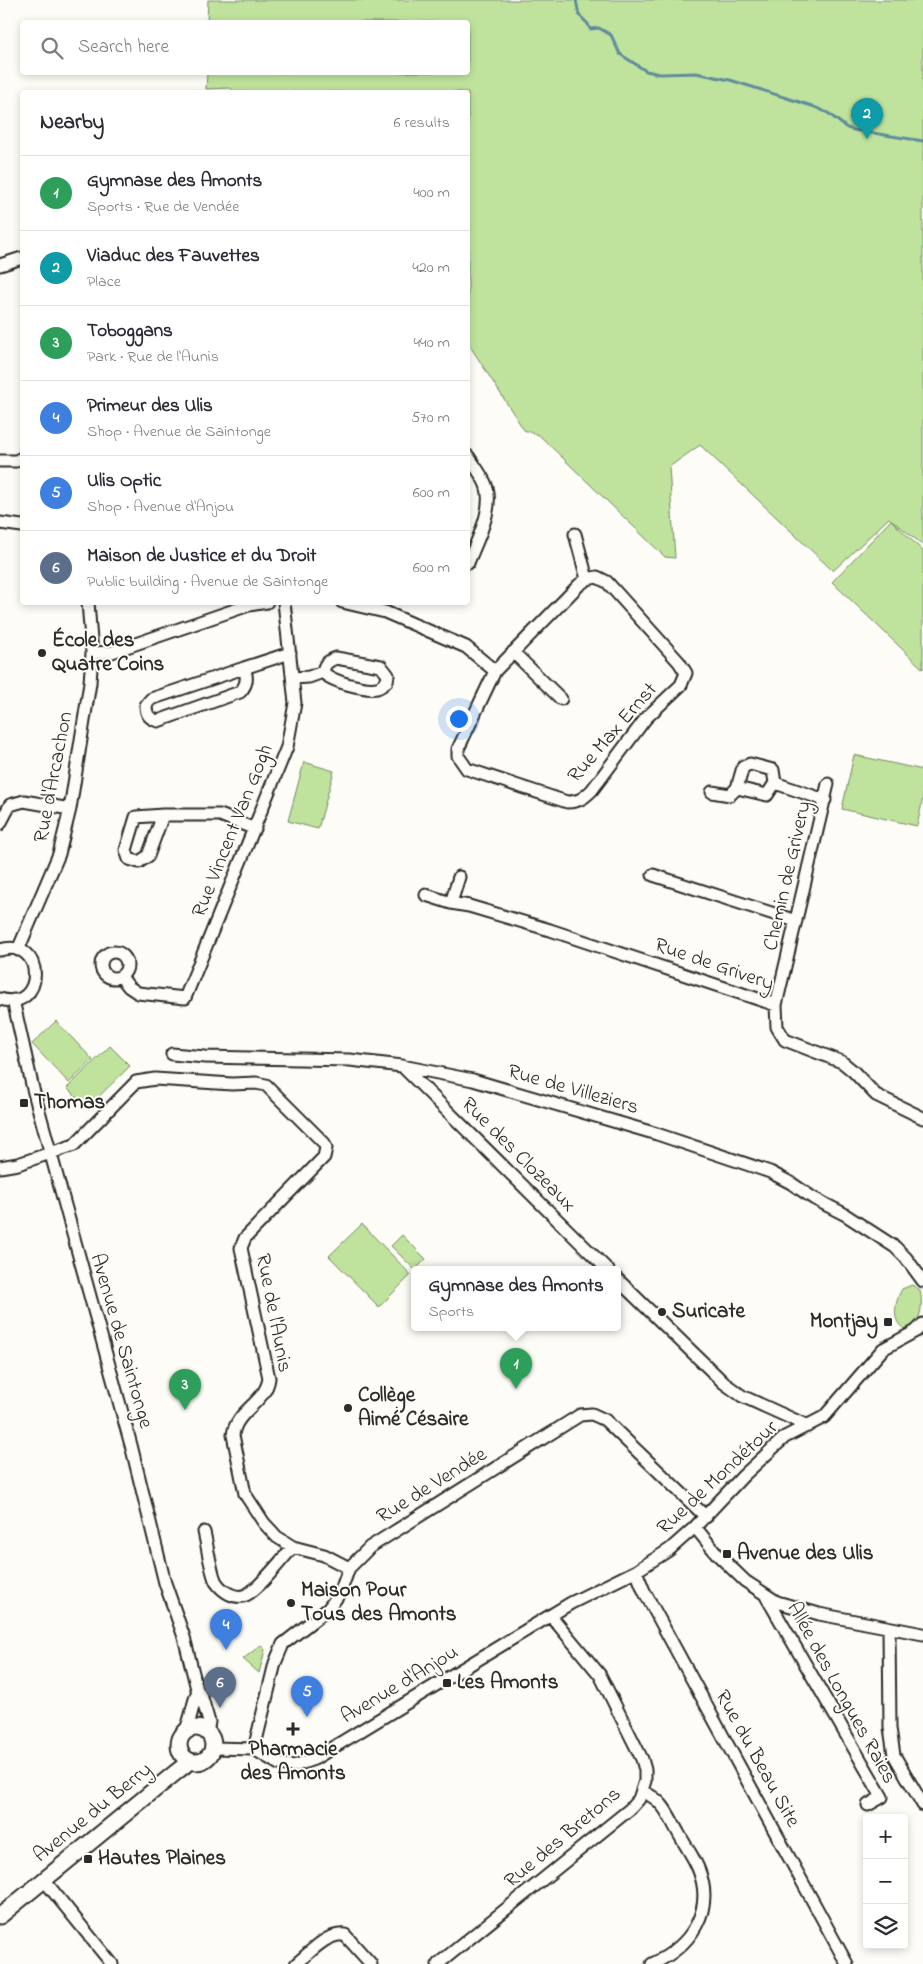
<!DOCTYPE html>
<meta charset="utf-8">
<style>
body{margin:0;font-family:"Indie Flower",sans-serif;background:#f2f2f3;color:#2b2b33}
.controls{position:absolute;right:15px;bottom:15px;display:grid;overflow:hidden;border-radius:5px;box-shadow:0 2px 8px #0003}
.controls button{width:45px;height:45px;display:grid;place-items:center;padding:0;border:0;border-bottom:1px solid #e1e1e2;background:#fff;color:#2b2b33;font:25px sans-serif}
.you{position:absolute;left:458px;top:718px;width:18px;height:18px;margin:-12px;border:4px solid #fff;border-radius:50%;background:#1a73e8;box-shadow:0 0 0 8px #1a73e833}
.badge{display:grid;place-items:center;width:32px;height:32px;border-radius:50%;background:#0f766e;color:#fff;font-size:16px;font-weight:700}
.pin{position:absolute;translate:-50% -41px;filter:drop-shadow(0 1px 2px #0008)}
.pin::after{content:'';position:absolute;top:26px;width:18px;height:15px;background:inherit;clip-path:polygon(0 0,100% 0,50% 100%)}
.popup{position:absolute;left:411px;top:1266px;width:210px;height:65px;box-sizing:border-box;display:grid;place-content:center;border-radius:5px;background:#fff;filter:drop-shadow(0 1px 4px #0005);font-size:16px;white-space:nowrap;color:#7c7c81}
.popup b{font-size:19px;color:#2b2b33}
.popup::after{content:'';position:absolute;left:50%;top:100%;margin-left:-10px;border:10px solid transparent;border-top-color:#fff}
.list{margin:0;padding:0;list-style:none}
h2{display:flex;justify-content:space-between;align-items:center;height:65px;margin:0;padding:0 20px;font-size:21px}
h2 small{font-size:16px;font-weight:400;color:#7c7c81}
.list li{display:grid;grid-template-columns:32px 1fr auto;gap:15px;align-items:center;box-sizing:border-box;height:75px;padding:0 20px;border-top:1px solid #e1e1e2}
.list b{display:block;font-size:19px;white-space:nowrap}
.list p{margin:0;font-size:16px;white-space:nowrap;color:#7c7c81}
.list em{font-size:16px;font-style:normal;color:#7c7c81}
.icon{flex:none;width:28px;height:28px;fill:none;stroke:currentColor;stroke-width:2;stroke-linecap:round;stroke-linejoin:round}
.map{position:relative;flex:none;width:923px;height:1964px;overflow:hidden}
.search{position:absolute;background:#fff;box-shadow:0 2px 8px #0003;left:20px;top:20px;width:450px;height:55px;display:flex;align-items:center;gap:12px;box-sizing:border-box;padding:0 18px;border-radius:5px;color:#7c7c81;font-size:19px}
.panel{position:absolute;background:#fff;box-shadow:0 2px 8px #0003;left:20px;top:90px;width:450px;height:515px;border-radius:5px}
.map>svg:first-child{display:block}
.green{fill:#bfe39d;stroke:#758764}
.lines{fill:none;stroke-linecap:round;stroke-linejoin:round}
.stream{stroke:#608c9b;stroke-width:3}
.street-casing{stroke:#2b2b2b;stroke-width:15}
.secondary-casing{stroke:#2b2b2b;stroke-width:19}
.street{stroke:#fdfcf7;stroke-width:11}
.secondary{stroke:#fdfcf7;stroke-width:15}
.poi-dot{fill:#2b2b2b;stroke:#fdfcf7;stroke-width:2}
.labels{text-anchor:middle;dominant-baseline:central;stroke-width:4;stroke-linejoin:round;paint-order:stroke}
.poi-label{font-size:21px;font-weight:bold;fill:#2b2b2b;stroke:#fdfcf7;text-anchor:start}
.street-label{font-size:21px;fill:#2b2b2b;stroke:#fdfcf7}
</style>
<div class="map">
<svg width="923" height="1964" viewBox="0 0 923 1964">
<rect width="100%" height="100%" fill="#fdfcf7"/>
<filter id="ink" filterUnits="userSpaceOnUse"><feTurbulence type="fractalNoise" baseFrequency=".02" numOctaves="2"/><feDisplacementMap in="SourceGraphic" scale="10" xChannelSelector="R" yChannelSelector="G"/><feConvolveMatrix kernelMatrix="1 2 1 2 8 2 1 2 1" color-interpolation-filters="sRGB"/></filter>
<g filter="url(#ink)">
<path class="green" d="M 208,0 L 923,0 L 923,545 L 889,518 L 833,571 L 700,445 L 669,467 L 675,558 L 665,557 L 539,435 L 524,430 L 468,343 L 468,92 L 235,92 L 230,88 L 206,89 L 207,73 L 468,72 L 468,22 L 207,22 Z
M 891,520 L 923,551 L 923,669 L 832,582 Z
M 854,755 L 923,770 L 923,798 L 917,826 L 842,809 Z
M 304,762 L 334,771 L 318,829 L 288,821 Z
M 56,1021 L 93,1060 L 69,1083 L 32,1044 Z
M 110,1046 L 130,1066 L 87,1108 L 67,1088 Z
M 362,1224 L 411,1275 L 379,1307 L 329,1256 Z
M 402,1235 L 426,1259 L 415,1270 L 391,1246 Z
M 912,1285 L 920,1290 C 923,1304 922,1327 904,1329 C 891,1321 895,1301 902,1289 Z
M 261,1645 L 265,1650 L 259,1673 L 243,1659 Z"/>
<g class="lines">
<path class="stream" d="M 576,0 L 579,15 L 588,24 L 590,29 L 599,28 L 611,35 L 620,54 L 646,71 L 660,74 L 696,73 L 730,80 L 812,106 L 828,113 L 847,128 L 854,130 L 923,141"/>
<defs>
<path id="street" d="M 0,265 L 22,258
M 468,456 C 474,465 482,475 486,485 C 495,508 476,542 468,563
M 0,461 L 16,461 L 22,458
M 0,523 L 22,526
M 575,534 L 587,579
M 597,577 L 607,582 L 679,662 L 686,673 L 681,685 L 646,718 L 592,790 C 584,798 579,802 567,802 L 467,769 L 458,756 L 458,749 L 495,671 L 579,585 L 587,579 Z
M 342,602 L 385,612 L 466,647 L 495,671
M 513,652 L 561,699
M 92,653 L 112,652 L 249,605 L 267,602
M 336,658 L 381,666 L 388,675 L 387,681 C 384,684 381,687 377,688 C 365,690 331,682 323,672 C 324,664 328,661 336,658 Z
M 244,668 C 248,677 247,685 240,692 L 158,721 C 149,718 146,715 146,705 L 151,699 Z
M 244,668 L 290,653
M 293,678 L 309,677 L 323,672
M 775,783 L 773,770 L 750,764 L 743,767 L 737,788 L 767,795 L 775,783 L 825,800
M 828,784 L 776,1005 L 777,1027 L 785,1040 L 842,1062 L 853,1071 L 876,1095 L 923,1118
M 712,792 L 730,795 L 737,788
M 163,815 L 136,817 L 126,850 L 129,859 L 139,862 L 148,856 L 163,815 L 220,815 L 255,829
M 0,824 L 10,805 L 24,801 L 70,809
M 653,875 L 796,921
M 426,895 L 451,903 L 469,906 L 550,930 L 776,1005
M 451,903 L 459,877
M 0,950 C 46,936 46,1013 0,999
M 18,950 L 59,854 L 70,809 L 90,683 L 92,653 L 88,602
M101 965a13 13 0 1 1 26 0a13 13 0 1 1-26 0Z
M 121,977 L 129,987 L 138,993 L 185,998 L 287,747 L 295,703 L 284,602
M 13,1000 L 33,1089 L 131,1445 L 165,1583 L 184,1637 L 197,1689 L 202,1698 L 209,1722 L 207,1732
M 172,1054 L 205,1057 L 350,1060 L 402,1066 L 473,1080 L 657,1134 L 770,1172 L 791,1183 L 813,1198 L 844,1214 L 895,1247 L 906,1258 L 923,1281
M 402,1066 L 608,1270
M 0,1167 L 18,1164 L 74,1145 L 136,1082 L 155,1079 L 232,1084 L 256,1083 L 266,1085 L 324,1143 L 326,1148 L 324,1157 L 245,1238 L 241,1248 L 269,1378 C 266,1403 236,1410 233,1435 L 245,1494 L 264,1523 L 277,1537 L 293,1547 L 324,1555 L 349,1568
M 617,1279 L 724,1383 L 742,1396 L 808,1426
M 695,1527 L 717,1554 L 745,1581 L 777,1602 L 819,1614 L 923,1634
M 204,1532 C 207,1544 211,1573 216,1582 C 222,1591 235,1600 246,1595 C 259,1589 282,1559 293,1547
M 636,1571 L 644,1591 L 847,1964
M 766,1596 L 882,1797 L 868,1805
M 889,1629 L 890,1728 L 894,1755 L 923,1805
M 185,1731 C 192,1718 192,1704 198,1691
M 213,1748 L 254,1749 L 279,1764 L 294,1766 L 314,1759 L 571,1603 L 636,1571 L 669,1550 L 695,1527 L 743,1476 L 785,1437 L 824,1417 L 883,1349 L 916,1331 L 923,1324
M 254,1749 L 275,1663 L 283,1644 L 328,1609 L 340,1593 L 349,1568 L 370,1547 L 580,1415 L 592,1414 L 605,1420 L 706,1517
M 643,1792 C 664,1800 668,1815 679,1834 C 685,1845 693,1856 698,1868 C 716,1911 690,1947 652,1964
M 44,1880 L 112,1964
M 296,1964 C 311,1952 326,1933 345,1935 L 371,1964
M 438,1964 L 630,1809 L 639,1799 L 645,1781 L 645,1770 L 642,1759 L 600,1675 L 551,1616"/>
<path id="secondary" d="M179 1745a17 17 0 1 1 34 0a17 17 0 1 1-34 0Z
M 0,1916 L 175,1773 L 185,1765 L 187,1760"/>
</defs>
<use href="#street" class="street-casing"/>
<use href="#secondary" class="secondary-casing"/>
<use href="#street" class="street"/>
<use href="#secondary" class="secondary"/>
</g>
</g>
<g class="poi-dot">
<circle cx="42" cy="653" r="5"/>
<rect x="19" y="1098" width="10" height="10" rx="2.5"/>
<circle cx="662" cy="1312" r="5"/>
<rect x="883" y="1317" width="10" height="10" rx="2.5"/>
<circle cx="348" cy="1408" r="5"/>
<rect x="722" y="1549" width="10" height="10" rx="2.5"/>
<circle cx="291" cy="1603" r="5"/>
<rect x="442" y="1678" width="10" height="10" rx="2.5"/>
<path d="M290.5 1721.5h5v5h5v5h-5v5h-5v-5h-5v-5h5z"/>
<rect x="83" y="1854" width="10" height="10" rx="2.5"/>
</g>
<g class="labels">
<g class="poi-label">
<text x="52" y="641">École des<tspan x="52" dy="24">Quatre Coins</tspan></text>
<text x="34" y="1103">Thomas</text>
<text x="672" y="1312">Suricate</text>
<text x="878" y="1322" text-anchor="end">Montjay</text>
<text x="358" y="1396">Collège<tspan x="358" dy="24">Aimé Césaire</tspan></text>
<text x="737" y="1554">Avenue des Ulis</text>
<text x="301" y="1591">Maison Pour<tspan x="301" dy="24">Tous des Amonts</tspan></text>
<text x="457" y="1683">Les Amonts</text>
<text x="293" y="1750" text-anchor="middle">Pharmacie<tspan x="293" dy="24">des Amonts</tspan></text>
<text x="98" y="1859">Hautes Plaines</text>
</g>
<g class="street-label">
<text transform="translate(613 733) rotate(-49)">Rue Max Ernst</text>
<text transform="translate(54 777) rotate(-79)">Rue d'Arcachon</text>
<text transform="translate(233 831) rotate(-68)">Rue Vincent Van Gogh</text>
<text transform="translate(788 876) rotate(-77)">Chemin de Grivery</text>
<text transform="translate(714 965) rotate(19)">Rue de Grivery</text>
<text transform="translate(573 1090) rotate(16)">Rue de Villeziers</text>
<text transform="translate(518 1155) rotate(45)">Rue des Clozeaux</text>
<text transform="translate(273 1313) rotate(79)">Rue de l'Aunis</text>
<text transform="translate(121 1341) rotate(74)">Avenue de Saintonge</text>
<text transform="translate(718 1478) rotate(-43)">Rue de Mondétour</text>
<text transform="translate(432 1486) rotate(-32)">Rue de Vendée</text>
<text transform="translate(400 1685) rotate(-31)">Avenue d'Anjou</text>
<text transform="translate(841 1693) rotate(61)">Allée des Longues Raies</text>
<text transform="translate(757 1759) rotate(61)">Rue du Beau Site</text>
<text transform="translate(93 1813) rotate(-39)">Avenue du Berry</text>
<text transform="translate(563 1838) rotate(-40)">Rue des Bretons</text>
</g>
</g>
</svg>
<div class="controls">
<button>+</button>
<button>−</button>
<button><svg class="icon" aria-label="layers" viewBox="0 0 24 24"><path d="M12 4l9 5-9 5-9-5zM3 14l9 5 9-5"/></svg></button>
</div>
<div class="you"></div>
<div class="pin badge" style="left:516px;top:1389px;background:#2e9e5b">1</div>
<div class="popup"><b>Gymnase des Amonts</b>Sports</div>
<div class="pin badge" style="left:867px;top:139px;background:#0f9aa8">2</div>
<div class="pin badge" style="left:185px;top:1410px;background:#2e9e5b">3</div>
<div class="pin badge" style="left:226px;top:1650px;background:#3f7fe0">4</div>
<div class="pin badge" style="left:307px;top:1717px;background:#3f7fe0">5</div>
<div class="pin badge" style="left:220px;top:1708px;background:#5c6f8a">6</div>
<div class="search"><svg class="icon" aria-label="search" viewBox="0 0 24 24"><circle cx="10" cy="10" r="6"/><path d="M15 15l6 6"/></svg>Search here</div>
<section class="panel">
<h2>Nearby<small>6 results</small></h2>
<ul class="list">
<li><span class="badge" style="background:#2e9e5b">1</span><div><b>Gymnase des Amonts</b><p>Sports · Rue de Vendée</p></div><em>400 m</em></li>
<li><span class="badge" style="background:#0f9aa8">2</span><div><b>Viaduc des Fauvettes</b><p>Place</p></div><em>420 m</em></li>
<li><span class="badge" style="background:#2e9e5b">3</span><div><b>Toboggans</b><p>Park · Rue de l'Aunis</p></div><em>440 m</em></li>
<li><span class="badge" style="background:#3f7fe0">4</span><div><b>Primeur des Ulis</b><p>Shop · Avenue de Saintonge</p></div><em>570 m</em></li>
<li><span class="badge" style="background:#3f7fe0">5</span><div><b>Ulis Optic</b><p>Shop · Avenue d'Anjou</p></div><em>600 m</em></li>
<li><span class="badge" style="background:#5c6f8a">6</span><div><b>Maison de Justice et du Droit</b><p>Public building · Avenue de Saintonge</p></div><em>600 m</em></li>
</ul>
</section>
</div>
